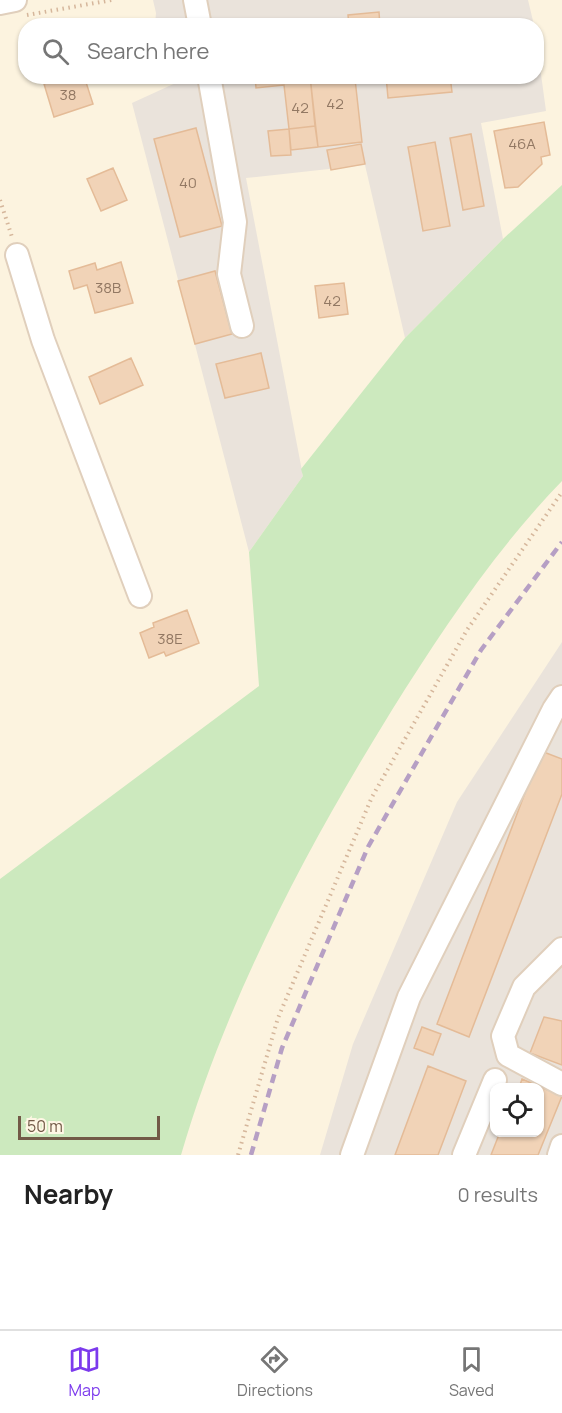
<!DOCTYPE html>
<style>
body{margin:0;font-family:Manrope,sans-serif;background:#f2f2f2;color:#222}
.controls{position:absolute;right:18px;bottom:18px;display:grid;overflow:hidden;border-radius:12px;box-shadow:0 2px 4px #0004}
.controls button{width:54px;height:54px;display:grid;place-items:center;padding:0;border:0;border-bottom:2px solid #e0e0e0;background:#fff;color:#222;font:30px sans-serif}
.scale{position:absolute;left:18px;bottom:15px;width:142px;box-sizing:border-box;padding-left:6px;border:3px solid #725a47;border-top:0;font-size:16px;line-height:21px;white-space:nowrap;color:#725a47;-webkit-text-stroke:4px #fff7e5;paint-order:stroke}
.list{margin:0;padding:0;list-style:none}
h2{display:flex;justify-content:space-between;align-items:center;height:78px;margin:0;padding:0 24px;font-size:26px}
h2 small{font-size:20px;font-weight:400;color:#767676}
.icon{flex:none;width:33px;height:33px;fill:none;stroke:currentColor;stroke-width:2;stroke-linecap:round;stroke-linejoin:round}
.map{position:relative;flex:none;width:562px;height:1155px;overflow:hidden}
.search{position:absolute;background:#fff;box-shadow:0 2px 4px #0004;left:18px;right:18px;top:18px;height:66px;display:flex;align-items:center;gap:15px;box-sizing:border-box;padding:0 21px;border-radius:24px;color:#767676;font-size:22px}
.sheet{height:174px;background:#fff}
nav{display:flex;justify-content:space-around;align-items:center;box-sizing:border-box;height:84px;border-top:2px solid #e0e0e0;background:#fff;font-size:16px;color:#767676}
nav a{display:grid;justify-items:center;gap:3px}
nav .on{color:#7c3aed}
.map>svg:first-child{display:block}
.industrial{fill:#eae3db;fill-rule:evenodd}
.green{fill:#cce9be}
.building{fill:#f1d3b7;stroke:#e4bb97;stroke-width:1.5}
.lines{fill:none;stroke-linecap:round;stroke-linejoin:round}
.minor-casing{stroke:#e0cfbc;stroke-width:26}
.path{stroke:#d5b69b;stroke-width:4;stroke-dasharray:1.5 4.5;stroke-linecap:butt}
.minor{stroke:#fff;stroke-width:22}
.rail{stroke:#b69fc4;stroke-width:4.5;stroke-dasharray:9 6;stroke-linecap:butt}
.labels{text-anchor:middle;dominant-baseline:central;stroke-width:4.5;stroke-linejoin:round;paint-order:stroke}
.number-label{font-size:15px;fill:#927863}
</style>
<div class="map">
<svg width="562" height="1155" viewBox="0 0 562 1155">
<rect width="100%" height="100%" fill="#fcf3df"/>
<path class="industrial" d="M 153,0 L 528,0 L 534,25 L 155,25 L 156,13 Z
M 537,45 L 546,111 L 481,123 L 503,239 L 405,338 L 365,165 L 246,178 L 303,476 L 249,552 L 132,103 L 180,81 L 178,77 L 536,76 Z
M 562,642 L 562,1155 L 320,1155 L 353,1044 L 457,802 ZM 494,1088 L 540,1088 L 540,1132 L 494,1132 Z"/>
<path class="green" d="M 562,185 L 562,481 C 496,549 442,630 392,710 C 306,849 227,998 181,1155 L 0,1155 L 0,879 L 259,686 L 249,552 L 303,476 L 301,469 L 405,338 L 503,239 Z"/>
<path class="building" d="M 379,12 L 380,26 L 349,26 L 348,15 Z
M 444,19 L 445,26 L 380,25 Z
M 303,20 L 304,26 L 255,26 L 255,25 Z
M 66,76 L 84,76 L 93,104 L 54,117 L 44,84 Z
M 255,76 L 310,76 L 315,126 L 289,129 L 284,85 L 256,88 Z
M 310,76 L 383,76 L 355,79 L 362,142 L 318,147 Z
M 386,76 L 450,76 L 452,92 L 388,98 Z
M 544,122 L 550,155 L 541,157 L 542,164 L 518,187 L 505,188 L 494,131 Z
M 315,126 L 318,147 L 291,150 L 289,129 Z
M 196,128 L 222,226 L 180,237 L 154,139 Z
M 289,129 L 291,155 L 271,156 L 268,131 Z
M 471,134 L 484,206 L 463,210 L 450,138 Z
M 435,142 L 450,226 L 423,231 L 408,147 Z
M 361,144 L 365,164 L 331,170 L 327,150 Z
M 113,168 L 127,200 L 101,211 L 87,179 Z
M 121,262 L 133,303 L 95,313 L 87,285 L 74,289 L 69,271 L 95,263 L 97,270 Z
M 215,271 L 232,334 L 195,344 L 178,281 Z
M 344,283 L 348,314 L 319,318 L 315,286 Z
M 261,353 L 269,388 L 225,398 L 216,364 Z
M 131,358 L 143,385 L 100,404 L 89,377 Z
M 187,610 L 199,643 L 166,656 L 164,652 L 149,658 L 140,633 L 154,627 L 153,623 Z
M 541,751 L 562,759 L 562,794 L 469,1037 L 437,1024 Z
M 544,1017 L 562,1021 L 562,1065 L 530,1053 Z
M 422,1027 L 441,1034 L 433,1055 L 414,1048 Z
M 428,1066 L 466,1081 L 438,1155 L 395,1155 Z
M 522,1079 L 562,1096 L 538,1155 L 491,1155 L 500,1132 L 540,1132 L 540,1088 L 519,1088 Z"/>
<g class="lines">
<defs>
<path id="minor" d="M 195,0 L 200,26
M 0,3 L 15,0
M 209,76 L 235,222 L 229,274 L 242,326
M 17,255 L 43,340 L 140,596
M 562,949 L 524,987 L 503,1036 L 508,1055 L 562,1084
M 352,1155 L 409,997 L 554,709 L 562,697
M 464,1155 L 495,1080
M 559,1155 L 562,1146"/>
</defs>
<use href="#minor" class="minor-casing"/>
<path class="path" d="M 27,15 L 112,0
M 0,200 L 12,237
M 238,1155 L 278,1018 L 372,797 L 467,630 L 562,492"/>
<use href="#minor" class="minor"/>
<path class="rail" d="M 251,1155 L 282,1048 L 368,847 L 481,650 L 562,542"/>
</g>
<g class="labels">
<g class="number-label">
<text x="68" y="94">38</text>
<text x="335" y="103">42</text>
<text x="300" y="107">42</text>
<text x="522" y="143">46A</text>
<text x="188" y="182">40</text>
<text x="108" y="287">38B</text>
<text x="332" y="300">42</text>
<text x="170" y="638">38E</text>
</g>
</g>
</svg>
<div class="controls">
<button><svg class="icon" aria-label="locate" viewBox="0 0 24 24"><circle cx="12" cy="12" r="6"/><path d="M12 2v4M12 18v4M2 12h4M18 12h4"/></svg></button>
</div>
<div class="scale">50 m</div>
<div class="search"><svg class="icon" aria-label="search" viewBox="0 0 24 24"><circle cx="10" cy="10" r="6"/><path d="M15 15l6 6"/></svg>Search here</div>
</div>
<section class="sheet">
<h2>Nearby<small>0 results</small></h2>
<ul class="list">
</ul>
</section>
<nav>
<a class="on"><svg class="icon" aria-label="map" viewBox="0 0 24 24"><path d="M3 6l6-2 6 2 6-2v14l-6 2-6-2-6 2zM9 4v14M15 6v14"/></svg>Map</a>
<a><svg class="icon" aria-label="directions" viewBox="0 0 24 24"><path d="M12 3l9 9-9 9-9-9zM9 14v-3h6M13 9l2 2-2 2"/></svg>Directions</a>
<a><svg class="icon" aria-label="saved" viewBox="0 0 24 24"><path d="M7 4h10v16l-5-4-5 4z"/></svg>Saved</a>
</nav>
